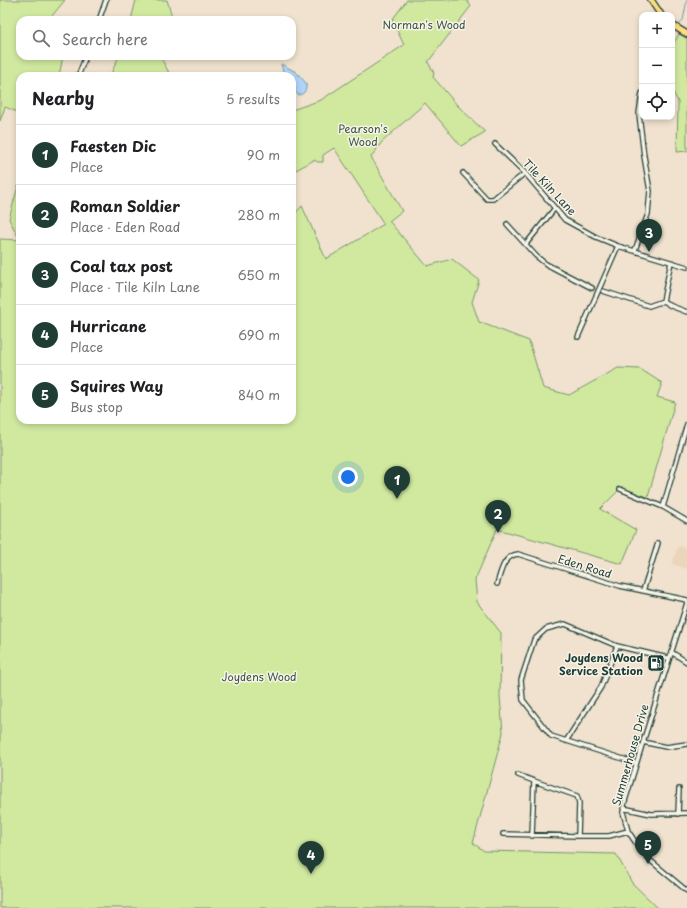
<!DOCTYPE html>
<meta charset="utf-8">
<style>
body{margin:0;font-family:"Playpen Sans",sans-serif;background:#f2f2f2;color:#202124}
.controls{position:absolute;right:12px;top:12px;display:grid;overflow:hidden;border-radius:8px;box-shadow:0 2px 6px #0003}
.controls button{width:36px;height:36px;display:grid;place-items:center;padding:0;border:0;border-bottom:1px solid #e0e0e0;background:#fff;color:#202124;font:20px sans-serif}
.you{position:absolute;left:348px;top:477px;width:14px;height:14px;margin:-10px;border:3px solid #fff;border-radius:50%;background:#1a73e8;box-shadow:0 0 0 6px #1a73e833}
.badge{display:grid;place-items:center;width:26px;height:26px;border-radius:50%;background:#1f3d34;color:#fff;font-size:13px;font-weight:700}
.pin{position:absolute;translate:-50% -33px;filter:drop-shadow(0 1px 2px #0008)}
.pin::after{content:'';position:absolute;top:21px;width:14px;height:12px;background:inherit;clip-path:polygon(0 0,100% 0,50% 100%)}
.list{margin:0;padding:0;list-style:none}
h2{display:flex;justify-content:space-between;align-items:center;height:52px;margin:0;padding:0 16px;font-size:17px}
h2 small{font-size:13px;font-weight:400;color:#757577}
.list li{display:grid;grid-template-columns:26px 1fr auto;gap:12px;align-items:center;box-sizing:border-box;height:60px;padding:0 16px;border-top:1px solid #e0e0e0}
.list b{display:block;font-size:15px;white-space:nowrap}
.list p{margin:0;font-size:13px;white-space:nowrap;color:#757577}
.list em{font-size:13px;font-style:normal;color:#757577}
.icon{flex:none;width:22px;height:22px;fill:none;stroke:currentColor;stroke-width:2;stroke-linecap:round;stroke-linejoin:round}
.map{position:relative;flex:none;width:687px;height:908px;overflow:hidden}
.search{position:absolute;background:#fff;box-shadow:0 2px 6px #0003;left:16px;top:16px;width:280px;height:44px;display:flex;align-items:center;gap:10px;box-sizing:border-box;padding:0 14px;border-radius:12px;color:#757577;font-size:15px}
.panel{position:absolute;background:#fff;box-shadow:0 2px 6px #0003;left:16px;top:72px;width:280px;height:352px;border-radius:12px}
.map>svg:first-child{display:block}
.built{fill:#ebd6bb}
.green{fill:#d0e99f;stroke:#78936a}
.water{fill:#aed4f7;stroke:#7598a9}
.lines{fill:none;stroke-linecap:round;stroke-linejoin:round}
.stream{stroke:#7598a9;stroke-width:1}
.street-casing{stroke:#1f3d34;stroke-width:6}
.primary-casing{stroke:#1f3d34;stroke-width:8}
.street{stroke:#f7f3e8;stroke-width:3.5}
.primary{stroke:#fedf80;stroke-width:5.5}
.labels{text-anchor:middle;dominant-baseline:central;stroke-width:3;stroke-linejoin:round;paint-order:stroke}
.park-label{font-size:11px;fill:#3a5744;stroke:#f7f3e8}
.street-label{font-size:11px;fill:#1f3d34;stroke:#f7f3e8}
.poi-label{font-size:11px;font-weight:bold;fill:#1f3d34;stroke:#f7f3e8;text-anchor:end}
</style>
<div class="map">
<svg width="687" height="908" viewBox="0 0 687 908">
<rect width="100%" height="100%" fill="#f0e2ce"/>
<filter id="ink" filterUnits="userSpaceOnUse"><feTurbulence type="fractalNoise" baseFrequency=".025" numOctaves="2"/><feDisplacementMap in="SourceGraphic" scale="8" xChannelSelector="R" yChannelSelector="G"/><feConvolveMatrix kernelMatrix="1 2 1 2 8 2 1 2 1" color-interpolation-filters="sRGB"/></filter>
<g filter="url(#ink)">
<path class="built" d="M 678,546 L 687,548 L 687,569 L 672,564 Z"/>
<path class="green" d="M 0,0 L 65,0 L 51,17 L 54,20 L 20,20 L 20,56 L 63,56 L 59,76 L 20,76 L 20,113 L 5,107 L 0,121 Z
M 136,0 L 167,0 L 173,20 L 131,20 Z
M 407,0 L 466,0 L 471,6 L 428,62 L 434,73 L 433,77 L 457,105 L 485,132 L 461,146 L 425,103 L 382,142 L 371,157 L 402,211 L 389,221 L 427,266 L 452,259 L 479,280 L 472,302 L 479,322 L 529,341 L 543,388 L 569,395 L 618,368 L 640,369 L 662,383 L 657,397 L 675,402 L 648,497 L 621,488 L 600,509 L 636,530 L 622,564 L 497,529 L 475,580 L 477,602 L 501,633 L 500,696 L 503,733 L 473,843 L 484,851 L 616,854 L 632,883 L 658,908 L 0,908 L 0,239 L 20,240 L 9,219 L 18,186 L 20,183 L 20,420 L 292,420 L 292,217 L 302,206 L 326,259 L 384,224 L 334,148 L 323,155 L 323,162 L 318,162 L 314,160 L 296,170 L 292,162 L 292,110 L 321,100 L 404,45 L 392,20 Z
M 679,34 L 687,38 L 687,151 L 677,152 L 678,102 L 672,90 L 672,46 Z
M 119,56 L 160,56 L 169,73 L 165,76 L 110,76 Z"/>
<path class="water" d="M 281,64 L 296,72 L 306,83 C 307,88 305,95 298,95 L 292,87 L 292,76 L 284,75 Z"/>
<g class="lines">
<path class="stream" d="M 679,25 L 683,20 L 687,0"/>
<defs>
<path id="street" d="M 99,20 L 106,0
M 78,76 L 86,56
M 495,144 L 525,173 L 565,220 L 596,237 L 618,246 L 687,267
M 463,173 L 487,199 L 493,199 L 525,173
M 507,224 L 536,256 L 546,264 L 592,288
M 526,244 L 555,208
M 635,250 L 648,214 L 650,191 L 644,156 L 639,114 L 642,93
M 603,291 L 649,306 L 663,301
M 663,301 L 671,262
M 663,301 L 671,306 L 687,312
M 578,337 L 618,246
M 620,489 L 663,507 L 687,521
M 663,507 L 687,424
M 497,584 C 501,572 503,556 518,554 L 620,586 L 687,600
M 643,591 L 658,543
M 687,603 L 643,742 L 625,801 L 623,812 L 628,831 L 640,849 L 651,861 L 687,891
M 617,646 L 565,624 L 546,629 L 534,640 L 521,680 L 523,700 L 551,736 L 636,763
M 671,652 L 687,662
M 566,741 L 601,687 L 617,646 L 668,658
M 643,742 L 666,747 L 687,744
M 518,775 L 534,781
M 623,808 L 651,814 L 687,813
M 678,814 L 679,789
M 503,834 L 578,836
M 532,836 L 534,781 L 577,796 L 579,803 L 578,836 L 609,836 L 628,831"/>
<path id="primary" d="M 651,0 L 661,15
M 672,25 L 687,34"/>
</defs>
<use href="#street" class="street-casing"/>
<use href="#primary" class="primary-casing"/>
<use href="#street" class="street"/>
<use href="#primary" class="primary"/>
</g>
</g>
<defs>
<symbol id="fuel-square" viewBox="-11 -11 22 22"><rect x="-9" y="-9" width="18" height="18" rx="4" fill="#1f3d34" stroke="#f7f3e8"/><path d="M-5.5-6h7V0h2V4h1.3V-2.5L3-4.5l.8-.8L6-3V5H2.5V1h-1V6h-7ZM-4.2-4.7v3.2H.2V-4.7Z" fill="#fff"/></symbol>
</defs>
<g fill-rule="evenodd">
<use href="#fuel-square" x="646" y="653" width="20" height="20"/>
</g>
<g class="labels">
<g class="park-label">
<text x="424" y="24">Norman's Wood</text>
<text x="363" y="128">Pearson's<tspan x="363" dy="13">Wood</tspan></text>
<text x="259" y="676">Joydens Wood</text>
</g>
<g class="street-label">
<text transform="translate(550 187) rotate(47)">Tile Kiln Lane</text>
<text transform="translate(585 566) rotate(17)">Eden Road</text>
<text transform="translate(630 755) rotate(-74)">Summerhouse Drive</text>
</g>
<g class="poi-label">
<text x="643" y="657">Joydens Wood<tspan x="643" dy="13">Service Station</tspan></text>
</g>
</g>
</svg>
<div class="controls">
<button>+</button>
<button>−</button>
<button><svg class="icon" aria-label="locate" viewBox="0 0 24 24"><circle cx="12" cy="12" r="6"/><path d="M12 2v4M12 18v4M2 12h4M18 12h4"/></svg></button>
</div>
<div class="you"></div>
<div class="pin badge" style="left:397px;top:499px">1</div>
<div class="pin badge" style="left:498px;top:533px">2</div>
<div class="pin badge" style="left:649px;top:252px">3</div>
<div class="pin badge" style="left:311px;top:874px">4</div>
<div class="pin badge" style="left:648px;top:864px">5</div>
<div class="search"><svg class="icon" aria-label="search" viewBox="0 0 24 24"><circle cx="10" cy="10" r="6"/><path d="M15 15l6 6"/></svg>Search here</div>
<section class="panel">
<h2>Nearby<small>5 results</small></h2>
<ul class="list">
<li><span class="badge">1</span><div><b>Faesten Dic</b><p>Place</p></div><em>90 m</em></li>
<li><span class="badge">2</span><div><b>Roman Soldier</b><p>Place · Eden Road</p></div><em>280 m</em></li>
<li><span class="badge">3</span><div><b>Coal tax post</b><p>Place · Tile Kiln Lane</p></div><em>650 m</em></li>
<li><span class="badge">4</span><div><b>Hurricane</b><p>Place</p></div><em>690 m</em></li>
<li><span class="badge">5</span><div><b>Squires Way</b><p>Bus stop</p></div><em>840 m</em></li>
</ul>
</section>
</div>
